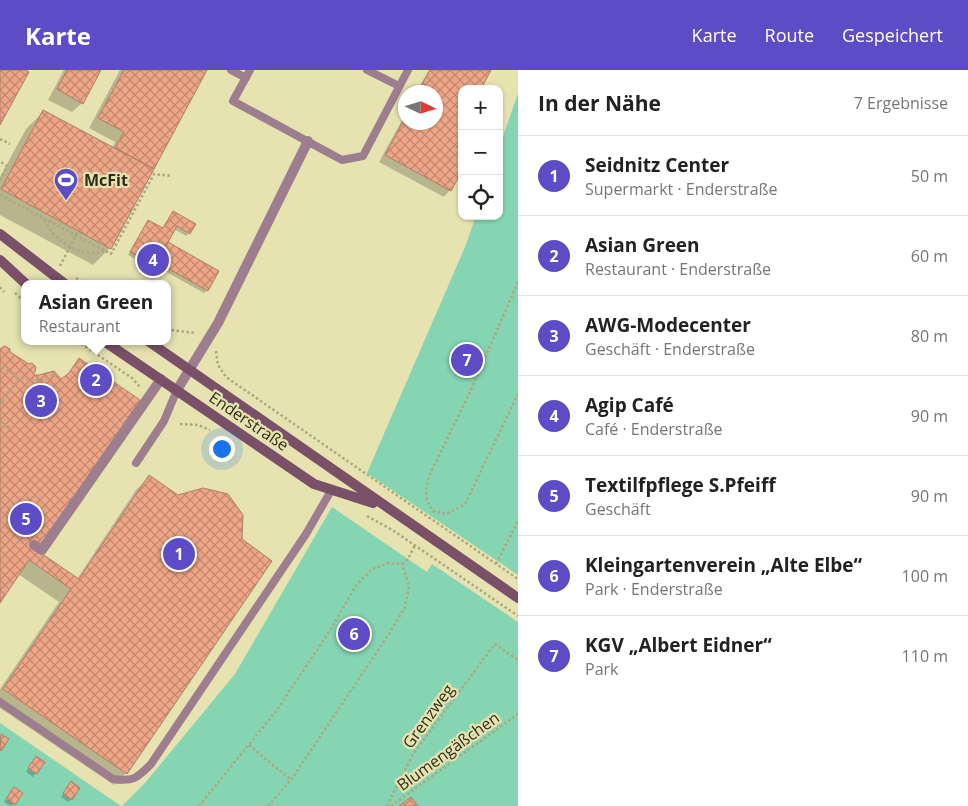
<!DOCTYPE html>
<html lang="de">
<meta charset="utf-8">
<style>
body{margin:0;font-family:"Open Sans",sans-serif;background:#f6f6f6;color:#222}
.controls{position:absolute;right:15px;top:15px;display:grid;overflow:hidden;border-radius:10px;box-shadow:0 1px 4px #0004}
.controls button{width:45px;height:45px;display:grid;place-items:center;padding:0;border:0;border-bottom:1px solid #e0e0e0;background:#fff;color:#222;font:25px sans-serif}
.compass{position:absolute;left:398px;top:15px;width:45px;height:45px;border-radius:50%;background:#fff;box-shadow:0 1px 4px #0004;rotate:94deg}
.you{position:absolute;left:221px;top:378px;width:18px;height:18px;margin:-12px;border:4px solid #fff;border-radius:50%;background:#1a73e8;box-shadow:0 0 0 8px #1a73e833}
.badge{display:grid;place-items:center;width:32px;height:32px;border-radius:50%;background:#5d4cc5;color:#fff;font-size:16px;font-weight:700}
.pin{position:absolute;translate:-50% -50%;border:2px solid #fff;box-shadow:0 1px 5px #0006}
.popup{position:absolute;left:21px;top:210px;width:150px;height:65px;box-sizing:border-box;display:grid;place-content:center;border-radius:10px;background:#fff;filter:drop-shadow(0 1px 4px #0005);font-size:16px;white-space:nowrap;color:#767676}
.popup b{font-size:19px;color:#222}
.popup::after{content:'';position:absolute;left:50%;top:100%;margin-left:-10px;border:10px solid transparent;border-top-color:#fff}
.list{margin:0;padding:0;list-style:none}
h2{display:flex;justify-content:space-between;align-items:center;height:65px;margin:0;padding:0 20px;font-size:21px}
h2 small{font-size:16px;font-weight:400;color:#767676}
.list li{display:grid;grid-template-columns:32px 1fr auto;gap:15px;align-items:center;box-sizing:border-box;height:80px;padding:0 20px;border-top:1px solid #e0e0e0}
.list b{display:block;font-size:19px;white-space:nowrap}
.list p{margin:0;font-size:16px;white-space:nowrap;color:#767676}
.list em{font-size:16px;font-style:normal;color:#767676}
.icon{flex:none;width:28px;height:28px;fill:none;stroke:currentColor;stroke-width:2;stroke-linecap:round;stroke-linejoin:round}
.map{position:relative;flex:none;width:518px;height:736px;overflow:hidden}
header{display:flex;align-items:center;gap:30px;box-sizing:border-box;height:70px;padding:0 25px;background:#5d4cc5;color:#fff}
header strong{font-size:24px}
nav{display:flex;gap:28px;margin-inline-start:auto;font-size:18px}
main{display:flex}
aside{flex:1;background:#fff}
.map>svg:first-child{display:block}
.garden{fill:#86d5b2}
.shadow{fill:#0003}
.building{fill:url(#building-cross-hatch);stroke:#ad7e6a}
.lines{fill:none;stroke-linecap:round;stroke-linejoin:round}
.path{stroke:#aba77f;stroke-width:2.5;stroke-dasharray:2.5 2.5;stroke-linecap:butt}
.lane{stroke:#9c7e8f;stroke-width:8}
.street{stroke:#9c7e8f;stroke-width:10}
.secondary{stroke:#7a5068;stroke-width:10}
.labels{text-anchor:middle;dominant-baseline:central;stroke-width:4.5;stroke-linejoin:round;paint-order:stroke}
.poi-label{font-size:16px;font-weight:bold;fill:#2f2d19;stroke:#e7e3b1;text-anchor:start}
.street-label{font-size:16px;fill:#2f2d19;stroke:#e7e3b1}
</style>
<header>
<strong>Karte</strong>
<nav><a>Karte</a><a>Route</a><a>Gespeichert</a></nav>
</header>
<main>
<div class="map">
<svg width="518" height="736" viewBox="0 0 518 736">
<defs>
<pattern id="building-cross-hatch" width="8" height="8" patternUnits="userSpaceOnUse" patternTransform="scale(1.25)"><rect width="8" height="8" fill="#efa687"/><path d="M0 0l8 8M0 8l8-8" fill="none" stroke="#c2886e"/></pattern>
</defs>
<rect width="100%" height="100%" fill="#e7e3b1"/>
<path class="garden" d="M 518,23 L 518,505 L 367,403 L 465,177 L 476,146 L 499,146 L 499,78 Z
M 332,437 L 427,502 L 432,494 L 518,552 L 518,736 L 122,736 L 145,713 L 235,604 Z
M 0,653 L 121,736 L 0,736 Z"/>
<path class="shadow" d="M 64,0 L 99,0 L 82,33 L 72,42 L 48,30 Z
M 120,0 L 206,0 L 110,178 L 93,195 L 0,145 L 0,107 L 26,59 L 44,41 L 112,78 L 115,72 L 89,58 Z
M 429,0 L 490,0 L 462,19 L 450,120 L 444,127 L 379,92 L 406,43 L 406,52 L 436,52 L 436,22 L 416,22 Z
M 173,142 L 189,163 L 186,166 L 174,159 L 166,173 L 207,220 L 204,223 L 154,195 L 151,198 L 128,185 L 146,155 L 162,159 Z
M 0,281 L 9,283 L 30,306 L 61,311 L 79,290 L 34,480 L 77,509 L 136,420 L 149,407 L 126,703 L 114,715 L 0,638 L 0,619 L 59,532 L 18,504 L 0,530 Z
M 33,691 L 43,693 L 33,707 L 26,702 Z
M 68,716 L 71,729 L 68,732 L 61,727 Z
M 11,721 L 14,734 L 10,736 L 4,732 Z"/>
<path class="building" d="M 0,0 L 26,0 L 29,2 L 0,55 Z
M 67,0 L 101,0 L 83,34 L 57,19 Z
M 124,0 L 207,0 L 154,99 L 115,78 L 124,62 L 98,48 Z
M 430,0 L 491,0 L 481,19 L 462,19 L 462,101 L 451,121 L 385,85 L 406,46 L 406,52 L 436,52 L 436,22 L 418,22 Z
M 43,40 L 154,99 L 111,179 L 1,119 Z
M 173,141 L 196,154 L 190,164 L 177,156 L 155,196 L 130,182 L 148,150 L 163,158 Z
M 168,172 L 219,201 L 208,221 L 157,192 Z
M 5,276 L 10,279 L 10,282 L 29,294 L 32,293 L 36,297 L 35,302 L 33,305 L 39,305 L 54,301 L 61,309 L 69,303 L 79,288 L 140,330 L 41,475 L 32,477 L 79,509 L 149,405 L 178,425 L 203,418 L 228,424 L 243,445 L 242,469 L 272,491 L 127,704 L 3,619 L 71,519 L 29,490 L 0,533 L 0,280 L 1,278 Z
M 1,664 L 9,669 L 1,681 L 0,680 Z
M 36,686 L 45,692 L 37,704 L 28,698 Z
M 71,711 L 80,718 L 72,730 L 63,723 Z
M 14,717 L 23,723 L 15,735 L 6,729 Z
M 411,727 L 418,736 L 399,736 Z"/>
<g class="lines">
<path class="path" d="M 0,69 L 10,74
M 0,110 L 7,96 L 1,92
M 0,125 L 111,184 L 154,104 L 172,106
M 45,150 C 52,171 83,189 105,181
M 60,196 L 78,161
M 76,208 L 86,214
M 518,212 L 472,318 L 430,404 C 425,419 424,428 433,441 L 446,444 L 465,434 L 518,324
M 0,217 L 4,222
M 15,223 L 25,232
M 167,258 L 171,260 L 195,263
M 77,271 L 132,308 L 141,318
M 216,281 L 218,295 L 226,307 L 518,509
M 2,297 L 19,308
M 0,335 L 19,308 L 40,310 L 57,304
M 0,351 L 10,358
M 180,354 L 198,355 L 210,360
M 367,446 L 394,461 L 518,546
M 496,494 L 518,451
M 249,675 L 291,710
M 199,736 L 277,640 L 331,559 L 355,517 L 372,499 L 389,493 L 402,494 L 408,489 L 415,475
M 268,736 L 291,710 L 389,564 L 405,537 L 409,516 L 402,494
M 387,736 L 413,684 L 495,574 L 518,590
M 391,736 L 518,644"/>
<path class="lane" d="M 231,0 L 246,8
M 250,0 L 233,31 L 342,90 L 363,86 L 408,0
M 367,0 L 399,16
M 136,393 L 164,351 L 177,320
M 0,632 L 113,709 C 134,712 137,708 151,694 L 306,464 L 332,419"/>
<path class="street" d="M 177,320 L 218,253 L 308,71
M 34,475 L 42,480 L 161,309"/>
<path class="secondary" d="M 0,164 L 65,214
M 0,190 L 26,214
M 104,271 L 314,414 L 373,433
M 148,271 L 518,528"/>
</g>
<defs>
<symbol id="stadium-pin" viewBox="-11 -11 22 30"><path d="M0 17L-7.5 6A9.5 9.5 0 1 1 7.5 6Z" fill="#5d4cc5" stroke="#e7e3b1"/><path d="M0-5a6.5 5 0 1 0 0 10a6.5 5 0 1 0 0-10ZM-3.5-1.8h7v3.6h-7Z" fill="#fff"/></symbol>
</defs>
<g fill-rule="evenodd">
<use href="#stadium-pin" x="52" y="96" width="28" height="38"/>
</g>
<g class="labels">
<g class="poi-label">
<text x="84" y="110">McFit</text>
</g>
<g class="street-label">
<text transform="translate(249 351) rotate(34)">Enderstraße</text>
<text transform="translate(428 646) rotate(-54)">Grenzweg</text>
<text transform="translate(448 681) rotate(-36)">Blumengäßchen</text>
</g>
</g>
</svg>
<div class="controls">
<button>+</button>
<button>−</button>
<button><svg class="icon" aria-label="locate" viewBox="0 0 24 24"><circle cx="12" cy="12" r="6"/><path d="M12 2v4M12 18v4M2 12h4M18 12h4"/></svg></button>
</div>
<svg class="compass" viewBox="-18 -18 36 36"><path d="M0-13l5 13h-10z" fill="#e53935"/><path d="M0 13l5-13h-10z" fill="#767676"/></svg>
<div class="you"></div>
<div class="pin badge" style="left:179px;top:484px">1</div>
<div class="pin badge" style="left:96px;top:310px">2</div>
<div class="popup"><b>Asian Green</b>Restaurant</div>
<div class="pin badge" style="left:41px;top:331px">3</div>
<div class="pin badge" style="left:153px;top:190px">4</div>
<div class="pin badge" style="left:26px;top:449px">5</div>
<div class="pin badge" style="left:354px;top:564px">6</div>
<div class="pin badge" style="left:467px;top:290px">7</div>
</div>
<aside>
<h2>In der Nähe<small>7 Ergebnisse</small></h2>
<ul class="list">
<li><span class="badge">1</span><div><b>Seidnitz Center</b><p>Supermarkt · Enderstraße</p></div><em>50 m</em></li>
<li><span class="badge">2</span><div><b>Asian Green</b><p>Restaurant · Enderstraße</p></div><em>60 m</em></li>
<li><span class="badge">3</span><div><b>AWG-Modecenter</b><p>Geschäft · Enderstraße</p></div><em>80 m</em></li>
<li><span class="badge">4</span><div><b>Agip Café</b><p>Café · Enderstraße</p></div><em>90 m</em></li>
<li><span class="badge">5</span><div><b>Textilfpflege S.Pfeiff</b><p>Geschäft</p></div><em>90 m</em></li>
<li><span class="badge">6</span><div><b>Kleingartenverein „Alte Elbe“</b><p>Park · Enderstraße</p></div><em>100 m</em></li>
<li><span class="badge">7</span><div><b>KGV „Albert Eidner“</b><p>Park</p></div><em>110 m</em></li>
</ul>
</aside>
</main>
